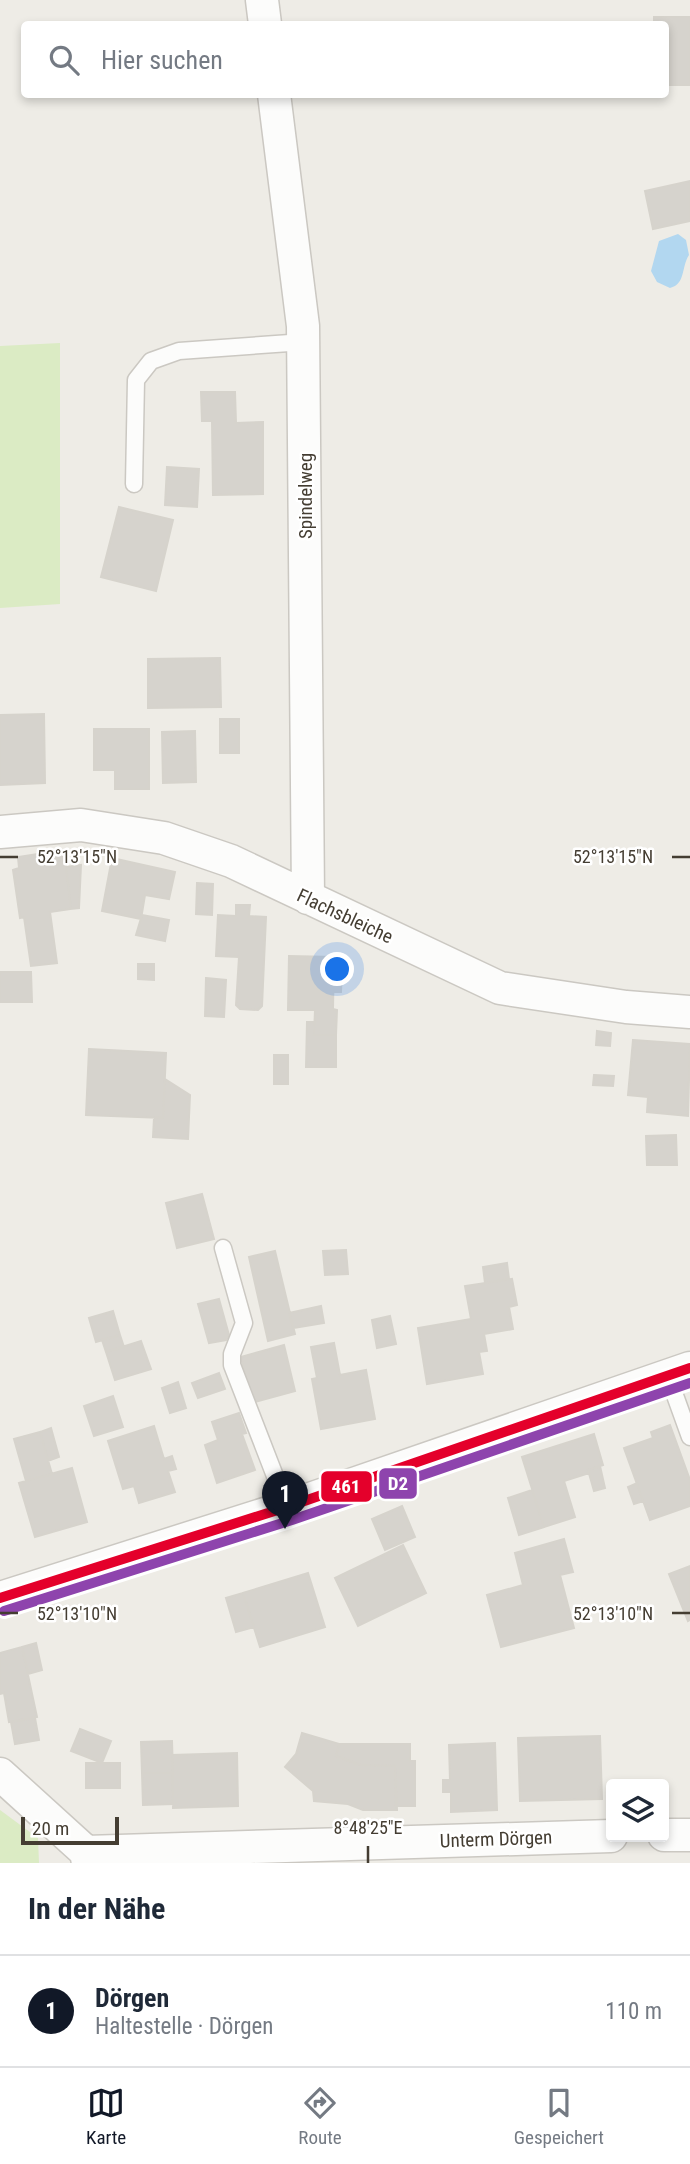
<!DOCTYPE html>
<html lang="de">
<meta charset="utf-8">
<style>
body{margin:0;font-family:"Roboto Condensed",sans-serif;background:#f6f6f7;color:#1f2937}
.controls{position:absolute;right:21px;bottom:21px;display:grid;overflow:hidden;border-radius:7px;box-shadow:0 4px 10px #0003}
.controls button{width:63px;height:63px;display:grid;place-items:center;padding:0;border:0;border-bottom:2px solid #e0e1e3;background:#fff;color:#1f2937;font:35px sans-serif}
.scale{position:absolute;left:21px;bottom:18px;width:98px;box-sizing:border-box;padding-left:7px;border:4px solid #443d32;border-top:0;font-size:19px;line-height:24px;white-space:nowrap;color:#443d32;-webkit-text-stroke:5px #fff;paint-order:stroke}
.you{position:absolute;left:338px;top:970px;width:24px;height:24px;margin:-18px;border:5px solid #fff;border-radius:50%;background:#1a73e8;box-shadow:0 0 0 10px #1a73e833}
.badge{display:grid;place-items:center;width:46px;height:46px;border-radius:50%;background:#111827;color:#fff;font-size:23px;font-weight:700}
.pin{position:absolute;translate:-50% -58px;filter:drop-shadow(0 2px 4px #0008)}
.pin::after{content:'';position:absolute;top:37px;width:24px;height:21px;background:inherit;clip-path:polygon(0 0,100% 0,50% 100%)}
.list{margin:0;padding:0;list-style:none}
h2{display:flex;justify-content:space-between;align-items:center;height:91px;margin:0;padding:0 28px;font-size:30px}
h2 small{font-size:23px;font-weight:400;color:#747a83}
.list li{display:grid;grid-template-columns:46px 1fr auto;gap:21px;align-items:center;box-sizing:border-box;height:112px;padding:0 28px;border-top:2px solid #e0e1e3}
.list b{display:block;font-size:26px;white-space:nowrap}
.list p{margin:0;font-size:23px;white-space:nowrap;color:#747a83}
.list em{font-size:23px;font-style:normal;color:#747a83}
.icon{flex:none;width:38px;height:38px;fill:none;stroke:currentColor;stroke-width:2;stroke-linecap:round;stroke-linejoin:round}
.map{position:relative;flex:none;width:690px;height:1863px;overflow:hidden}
.search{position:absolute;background:#fff;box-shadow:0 4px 10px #0003;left:21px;right:21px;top:21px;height:77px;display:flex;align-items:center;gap:18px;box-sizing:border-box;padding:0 24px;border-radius:7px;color:#747a83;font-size:26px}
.sheet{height:203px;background:#fff}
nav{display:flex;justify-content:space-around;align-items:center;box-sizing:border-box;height:98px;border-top:2px solid #e0e1e3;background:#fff;font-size:19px;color:#747a83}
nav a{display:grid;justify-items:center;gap:4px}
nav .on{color:#111827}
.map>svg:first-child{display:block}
.green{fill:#dbebc4}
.water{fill:#b2d7f0}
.building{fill:#d6d3cd;stroke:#d6d3cc;stroke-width:2}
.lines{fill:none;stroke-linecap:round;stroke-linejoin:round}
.lane-casing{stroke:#cbc8c2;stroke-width:19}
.street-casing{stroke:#cbc8c2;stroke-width:35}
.lane{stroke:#fcfcfb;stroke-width:16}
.street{stroke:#fcfcfb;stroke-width:32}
.bus-1-casing{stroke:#fff;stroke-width:16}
.bus-2-casing{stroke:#fff;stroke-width:16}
.bus-1{stroke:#e4002b;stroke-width:10}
.bus-2{stroke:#8e44ad;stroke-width:10}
.ticks{fill:none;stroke:#443d32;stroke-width:2.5}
.labels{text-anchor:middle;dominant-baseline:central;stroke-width:5;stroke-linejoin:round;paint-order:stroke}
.street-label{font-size:19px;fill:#443d32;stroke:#fff}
.ticks-label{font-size:18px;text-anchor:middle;fill:#443d32;stroke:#fff;stroke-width:5;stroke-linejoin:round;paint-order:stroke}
.line-badge{stroke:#fff;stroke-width:2.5}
.badge-label{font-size:19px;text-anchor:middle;font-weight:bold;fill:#fff}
</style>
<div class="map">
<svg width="690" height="1863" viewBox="0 0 690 1863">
<rect width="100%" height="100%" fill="#eeece6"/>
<path class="green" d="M 60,343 L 60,604 L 0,608 L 0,346 Z
M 0,1810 L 38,1838 L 39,1863 L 0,1863 Z"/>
<path class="water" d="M 678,234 L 686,240 L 689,255 C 681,267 686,284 670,288 L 657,282 L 651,271 L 659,241 Z"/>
<path class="building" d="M 654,17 L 690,17 L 690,85 L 666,85 L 666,24 L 654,24 Z
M 690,181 L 690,221 L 653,229 L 645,191 Z
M 201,392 L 235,392 L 236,423 L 263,422 L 263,494 L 213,495 L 212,421 L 202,421 Z
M 167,467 L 199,469 L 197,507 L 165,505 Z
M 119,507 L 173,520 L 156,591 L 101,577 Z
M 220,658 L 221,707 L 148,708 L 148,659 Z
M 44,714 L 45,783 L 0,785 L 0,715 Z
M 220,719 L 239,719 L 239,753 L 220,753 Z
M 94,729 L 149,729 L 149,789 L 115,789 L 115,770 L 94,770 Z
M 195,731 L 196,782 L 163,783 L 162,732 Z
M 64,850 L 71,909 L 50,912 L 57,963 L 31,966 L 24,917 L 20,918 L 13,870 L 19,868 L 18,857 Z
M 112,858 L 175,872 L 169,899 L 145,895 L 141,919 L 102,911 Z
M 81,865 L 79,908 L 71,909 L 66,867 Z
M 197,883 L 213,884 L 212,915 L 196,914 Z
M 236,905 L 250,905 L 249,916 L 266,917 L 262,1006 L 258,1010 L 240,1009 L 236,1005 L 239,957 L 216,956 L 218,915 L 236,916 Z
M 142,915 L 169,920 L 165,941 L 136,935 Z
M 289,956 L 334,957 L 333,1009 L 337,1010 L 336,1035 L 314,1035 L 315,1010 L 288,1010 Z
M 138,964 L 154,964 L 154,980 L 138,979 Z
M 334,969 L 342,969 L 341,992 L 333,992 Z
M 0,972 L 31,972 L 32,1002 L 0,1002 Z
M 206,978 L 226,980 L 224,1017 L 205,1016 Z
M 307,1022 L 315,1022 L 314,1035 L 336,1035 L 336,1067 L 306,1067 Z
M 597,1031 L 611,1033 L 610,1046 L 596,1045 Z
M 633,1040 L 690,1044 L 688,1116 L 647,1112 L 648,1097 L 628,1095 Z
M 89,1049 L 166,1053 L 163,1118 L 86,1115 Z
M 274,1055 L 288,1055 L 288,1084 L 274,1084 Z
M 594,1075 L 614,1076 L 613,1086 L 593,1085 Z
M 165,1079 L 190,1095 L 188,1139 L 153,1137 L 154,1118 L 163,1118 Z
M 676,1135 L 677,1165 L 647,1165 L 646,1136 Z
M 202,1194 L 214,1239 L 177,1248 L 166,1203 Z
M 346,1250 L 348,1274 L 325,1275 L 323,1251 Z
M 275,1251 L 295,1334 L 268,1341 L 249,1257 Z
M 507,1263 L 509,1279 L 485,1283 L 483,1267 Z
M 512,1279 L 517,1305 L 509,1307 L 513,1329 L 484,1334 L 487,1351 L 479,1352 L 483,1374 L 427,1384 L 418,1328 L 471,1319 L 465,1286 Z
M 219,1299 L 229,1335 L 226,1340 L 209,1343 L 198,1304 Z
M 321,1306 L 324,1323 L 293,1328 L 289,1313 Z
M 113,1311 L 120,1335 L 96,1342 L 89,1318 Z
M 390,1316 L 396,1344 L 377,1348 L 372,1320 Z
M 120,1335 L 124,1347 L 106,1352 L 102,1340 Z
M 141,1341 L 151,1369 L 115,1380 L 106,1352 Z
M 334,1343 L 340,1375 L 366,1370 L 375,1419 L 321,1429 L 312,1379 L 317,1378 L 311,1347 Z
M 284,1345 L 295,1391 L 251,1403 L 241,1357 Z
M 219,1373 L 225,1389 L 198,1398 L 192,1383 Z
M 178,1382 L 186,1408 L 170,1413 L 162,1388 Z
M 113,1396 L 123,1427 L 94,1436 L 84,1406 Z
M 239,1413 L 246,1433 L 242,1434 L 255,1470 L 217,1483 L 205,1445 L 218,1440 L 212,1422 Z
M 670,1425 L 690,1480 L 690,1506 L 650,1520 L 624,1448 L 653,1438 L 651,1432 Z
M 154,1426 L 164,1459 L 172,1456 L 176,1469 L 168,1471 L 175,1492 L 139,1503 L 134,1486 L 123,1489 L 108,1441 Z
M 51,1428 L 59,1457 L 48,1461 L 40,1432 Z
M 40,1432 L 52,1474 L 26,1481 L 14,1439 Z
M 594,1434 L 603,1465 L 588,1470 L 589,1473 L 564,1481 L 575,1517 L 544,1527 L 522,1457 Z
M 600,1466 L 605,1488 L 594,1491 L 588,1470 Z
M 72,1468 L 87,1522 L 35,1537 L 19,1483 Z
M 637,1483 L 643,1501 L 634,1504 L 628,1487 Z
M 532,1490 L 544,1527 L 519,1535 L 508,1498 Z
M 402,1506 L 415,1537 L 385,1550 L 372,1519 Z
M 564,1539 L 573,1572 L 560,1575 L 574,1628 L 501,1647 L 487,1595 L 523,1585 L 515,1553 Z
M 403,1545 L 426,1593 L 358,1626 L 335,1578 Z
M 690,1566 L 690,1620 L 688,1621 L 669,1574 Z
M 308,1573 L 325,1627 L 260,1647 L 243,1593 Z
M 243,1593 L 254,1627 L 236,1632 L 226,1598 Z
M 36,1643 L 42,1670 L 28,1674 L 22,1647 Z
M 22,1647 L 37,1717 L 9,1722 L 4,1693 L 0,1694 L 0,1653 Z
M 35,1718 L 39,1740 L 15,1744 L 11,1722 Z
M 80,1729 L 111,1741 L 102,1763 L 71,1751 Z
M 302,1733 L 339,1744 L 336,1756 L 360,1765 L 395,1766 L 397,1810 L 363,1810 L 348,1804 L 314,1801 L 313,1791 L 285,1767 L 296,1754 Z
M 600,1736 L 602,1799 L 520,1801 L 518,1738 Z
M 172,1741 L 173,1773 L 142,1773 L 141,1742 Z
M 495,1743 L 497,1810 L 451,1812 L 451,1792 L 443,1792 L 443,1780 L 450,1780 L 449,1745 Z
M 339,1744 L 410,1744 L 410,1761 L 415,1761 L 415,1806 L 396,1806 L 395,1766 L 360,1765 L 336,1756 Z
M 237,1753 L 238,1806 L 173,1808 L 172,1755 Z
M 86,1763 L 120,1763 L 120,1788 L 86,1788 Z
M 142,1773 L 173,1773 L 173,1804 L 143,1805 Z"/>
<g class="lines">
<defs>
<path id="lane" d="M 134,484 L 136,380 L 151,361 L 179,351 L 304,342
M 223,1248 L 244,1323 L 232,1354 L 232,1365 L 287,1507
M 668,1376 L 690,1437"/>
<path id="street" d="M 262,0 L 265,24
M 274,94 L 303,326 L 308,898
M 0,832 L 81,825 L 164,838 L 231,861 L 500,988 L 626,1007 L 690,1012
M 0,1598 L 287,1507 L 690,1368
M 0,1774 L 86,1852 L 88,1863
M 664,1835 L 690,1835
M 86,1852 L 611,1836"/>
</defs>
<use href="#lane" class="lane-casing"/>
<use href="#street" class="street-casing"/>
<use href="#lane" class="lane"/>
<use href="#street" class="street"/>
<defs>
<path id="bus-1" d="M 0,1598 L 287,1507 L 690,1368"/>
<path id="bus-2" d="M 4,1611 L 292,1520 L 690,1383"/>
</defs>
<use href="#bus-1" class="bus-1-casing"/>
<use href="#bus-2" class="bus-2-casing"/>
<use href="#bus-1" class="bus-1"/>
<use href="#bus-2" class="bus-2"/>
</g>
<path class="ticks" d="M 0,857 L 18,857M 672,857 L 690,857M 0,1613 L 18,1613M 672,1613 L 690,1613M 368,1846 L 368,1863"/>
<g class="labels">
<g class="street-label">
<text transform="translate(305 496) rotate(-90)">Spindelweg</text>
<text transform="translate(345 916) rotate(25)">Flachsbleiche</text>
<text transform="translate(496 1839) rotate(-2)">Unterm Dörgen</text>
</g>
</g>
<g class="ticks-label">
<text x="77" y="863">52°13'15"N</text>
<text x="613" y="863">52°13'15"N</text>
<text x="77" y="1620">52°13'10"N</text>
<text x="613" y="1620">52°13'10"N</text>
<text x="368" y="1834">8°48'25"E</text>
</g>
<g class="line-badge">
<rect x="378" y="1467" width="40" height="33" rx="7" fill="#8e44ad"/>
<rect x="320" y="1470" width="53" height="33" rx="7" fill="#e4002b"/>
</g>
<g class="badge-label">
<text x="398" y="1490">D2</text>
<text x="346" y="1493">461</text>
</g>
</svg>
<div class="controls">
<button><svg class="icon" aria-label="layers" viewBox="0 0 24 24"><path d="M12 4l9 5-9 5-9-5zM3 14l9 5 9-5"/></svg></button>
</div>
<div class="scale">20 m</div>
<div class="you"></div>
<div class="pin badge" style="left:285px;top:1529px">1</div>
<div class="search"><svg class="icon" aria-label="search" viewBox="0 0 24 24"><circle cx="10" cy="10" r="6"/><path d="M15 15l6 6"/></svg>Hier suchen</div>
</div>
<section class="sheet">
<h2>In der Nähe<small></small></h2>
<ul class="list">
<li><span class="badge">1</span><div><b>Dörgen</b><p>Haltestelle · Dörgen</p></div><em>110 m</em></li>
</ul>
</section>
<nav>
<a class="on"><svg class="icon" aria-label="map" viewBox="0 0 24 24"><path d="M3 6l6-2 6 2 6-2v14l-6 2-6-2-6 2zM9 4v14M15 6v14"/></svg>Karte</a>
<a><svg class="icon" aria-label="directions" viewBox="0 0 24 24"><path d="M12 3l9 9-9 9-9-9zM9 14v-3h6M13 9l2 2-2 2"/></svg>Route</a>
<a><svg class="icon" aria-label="saved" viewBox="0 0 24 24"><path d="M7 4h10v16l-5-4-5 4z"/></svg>Gespeichert</a>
</nav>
